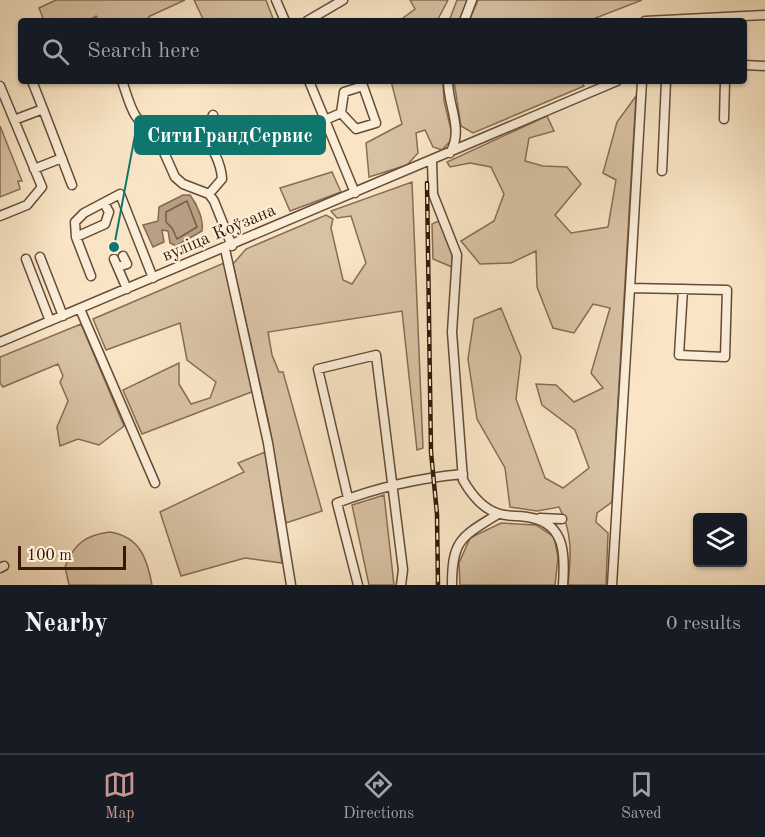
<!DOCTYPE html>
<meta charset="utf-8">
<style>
body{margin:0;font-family:"Old Standard TT",serif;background:#20242c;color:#f1f3f6}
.controls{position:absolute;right:18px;bottom:18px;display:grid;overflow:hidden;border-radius:6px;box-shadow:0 2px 4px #0004}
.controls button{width:54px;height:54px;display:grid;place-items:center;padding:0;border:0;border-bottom:2px solid #363941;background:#171b24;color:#f1f3f6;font:30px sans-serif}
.scale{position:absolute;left:18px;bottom:15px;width:108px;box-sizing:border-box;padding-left:6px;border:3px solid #361805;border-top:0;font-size:16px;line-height:21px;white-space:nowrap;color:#361805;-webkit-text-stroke:4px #fbeed9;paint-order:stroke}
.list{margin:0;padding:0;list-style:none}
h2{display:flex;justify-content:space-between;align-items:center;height:78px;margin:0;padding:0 24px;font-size:26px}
h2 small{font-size:20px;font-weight:400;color:#9ea1a6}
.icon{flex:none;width:33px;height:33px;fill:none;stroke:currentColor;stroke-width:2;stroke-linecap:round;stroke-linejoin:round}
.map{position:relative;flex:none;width:765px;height:585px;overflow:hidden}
.search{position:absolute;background:#171b24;box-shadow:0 2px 4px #0004;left:18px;right:18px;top:18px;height:66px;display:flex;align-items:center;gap:15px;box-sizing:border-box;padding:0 21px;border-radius:6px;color:#9ea1a6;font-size:22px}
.sheet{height:168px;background:#171b24}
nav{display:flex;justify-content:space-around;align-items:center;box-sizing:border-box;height:84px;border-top:2px solid #363941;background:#171b24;font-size:16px;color:#9ea1a6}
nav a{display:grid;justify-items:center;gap:3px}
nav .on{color:#c59692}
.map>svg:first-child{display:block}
.green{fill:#d8c2a4;stroke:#876d54;stroke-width:1.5}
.water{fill:#b79f84;stroke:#836951;stroke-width:1.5}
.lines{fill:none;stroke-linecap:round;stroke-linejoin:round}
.shore{stroke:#765c44;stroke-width:1.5}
.minor-casing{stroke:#674b35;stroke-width:11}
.minor{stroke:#fbeed9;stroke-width:8}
.rail-casing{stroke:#361805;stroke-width:4.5}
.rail{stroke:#fbeed9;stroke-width:2;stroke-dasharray:7;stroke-linecap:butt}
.labels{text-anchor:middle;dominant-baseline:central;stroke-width:4.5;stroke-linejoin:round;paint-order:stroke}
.street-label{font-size:18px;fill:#361805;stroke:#fbeed9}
.leader{fill:none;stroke:#0f766e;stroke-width:2}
.callout-dot{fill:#0f766e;stroke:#fbeed9;stroke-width:2}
.callout{fill:#0f766e;stroke:#0f766e;stroke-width:2}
.callout-label{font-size:20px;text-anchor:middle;font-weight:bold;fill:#fff}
</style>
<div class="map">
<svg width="765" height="585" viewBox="0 0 765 585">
<rect width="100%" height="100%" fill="#f9e5c5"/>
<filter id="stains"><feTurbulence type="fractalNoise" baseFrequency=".00333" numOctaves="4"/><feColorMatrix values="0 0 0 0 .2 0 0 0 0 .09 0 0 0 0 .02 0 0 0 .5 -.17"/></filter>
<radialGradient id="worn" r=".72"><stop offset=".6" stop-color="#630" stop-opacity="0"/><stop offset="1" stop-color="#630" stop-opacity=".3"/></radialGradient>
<path class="green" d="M 56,0 L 185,0 L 150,16 L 145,21 L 99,21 L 96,16 L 88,21 L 44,21 L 39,8 Z
M 194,0 L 266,0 L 274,21 L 204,21 Z
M 410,0 L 448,0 L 437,21 L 399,21 L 415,9 Z
M 457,0 L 469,0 L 460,21 L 449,21 Z
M 478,0 L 642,0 L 588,21 L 469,21 Z
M 391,81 L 443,81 L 444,101 L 453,138 L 442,150 L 433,147 L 425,130 L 416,133 L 418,153 L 407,165 L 369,177 L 366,143 L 402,124 Z
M 454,81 L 582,81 L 584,86 L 473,133 L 461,126 Z
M 636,96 L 612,502 L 597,513 L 596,522 L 608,533 L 606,585 L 568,585 C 571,556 573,533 559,507 L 537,511 L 510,507 L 505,468 L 477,419 L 468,359 L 474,319 L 501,308 L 521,357 L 516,399 L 545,478 L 563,488 L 589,468 L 575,430 L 542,405 L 536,384 L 556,385 L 574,402 L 603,388 L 591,373 L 610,308 L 593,304 L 574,333 L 553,328 L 537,287 L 536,251 L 511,263 L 480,264 L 461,241 L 494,221 L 504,194 L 491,167 L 470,163 L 450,167 L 447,162 L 547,116 L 554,131 L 529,138 L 525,161 L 543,166 L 567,167 L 581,184 L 555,215 L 571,233 L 608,227 L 616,180 L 603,173 L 617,122 Z
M 0,126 L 22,181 L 18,181 L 20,189 L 0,197 Z
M 332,172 L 341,192 L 290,211 L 280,188 Z
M 412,182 L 423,448 L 417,450 L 402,311 L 268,332 L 272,355 L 279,372 L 283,372 L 322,511 L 286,523 L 269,424 L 233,264 L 246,249 L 326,215 L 333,219 L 331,228 L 343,280 L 352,284 L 366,263 L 351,216 L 337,218 L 331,211 Z
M 441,220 L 452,255 L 452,267 L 433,259 L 432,224 Z
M 224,263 L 254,391 L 142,434 L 123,390 L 179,363 L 179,384 L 191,404 L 210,398 L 216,382 L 187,360 L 180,323 L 106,350 L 93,319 Z
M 81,324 L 124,426 L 99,445 L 78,439 L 60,446 L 57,427 L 68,401 L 60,382 L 63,376 L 58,364 L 3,387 L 0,383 L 0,357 Z
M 265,452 L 282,563 L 245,558 L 181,576 L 160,512 L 244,472 L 238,463 Z
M 384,495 L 394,585 L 369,585 L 352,505 Z
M 501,523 L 536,525 L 554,537 L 558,557 L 555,585 L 460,585 L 459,563 L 470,538 Z
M 110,532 C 140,537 147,558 152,585 L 69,585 L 65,567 C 74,544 85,535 110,532 Z"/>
<path class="water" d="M 183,195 L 190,195 C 197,204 204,220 202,231 L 176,246 L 170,243 L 168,231 L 162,230 L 164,242 L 153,247 L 143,225 L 158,221 L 159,207 Z"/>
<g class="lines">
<path class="shore" d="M 187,201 L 197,227 L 177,239 L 172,228 L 166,222 L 166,212 Z"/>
<defs>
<path id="minor" d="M 276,0 L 285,21
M 307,21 L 343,0
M 464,21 L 472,0
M 645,21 L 765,15
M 744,65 L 765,66
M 122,81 C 129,100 133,125 154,130 L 175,177 L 183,184 L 209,194 L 214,201 L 232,246
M 309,81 L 355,193
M 448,81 C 448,107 464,129 450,153
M 642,81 L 630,288 L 727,290 L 725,357 L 679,355 L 683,289
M 0,86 L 42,187 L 27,205 L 0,216
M 43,109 L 72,185
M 724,119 L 725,81
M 14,120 L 43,109 L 32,81
M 325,120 L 341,113 L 356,129 L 376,123 L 363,86 L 344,92 L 341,113
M 432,161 L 433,194 L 457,255 L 452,332 L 463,480 C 471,494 484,510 500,514 C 510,517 522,515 532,518 C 566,525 565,557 563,585
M 34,169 L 62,158
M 662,171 L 666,81
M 209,194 L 222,179 C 221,151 200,146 213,115
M 76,237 L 105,224 L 109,212 L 104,203
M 225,249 L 268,443 L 291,585
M 40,257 L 63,316
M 26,259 L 50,321
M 114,259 L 127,289
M 118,267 L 127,264 L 123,256
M 91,276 L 76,237 L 75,222 L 84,213 L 120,194 L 153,278
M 80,309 L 155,483
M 0,342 L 617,81
M 348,498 L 318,369 L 376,355 L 403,570 L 401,585
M 540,518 L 562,519
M 0,568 L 4,566
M 358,585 L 337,503 C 378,487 419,478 463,474
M 452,585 C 452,540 461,537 498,514
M 612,585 L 630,288"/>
</defs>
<use href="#minor" class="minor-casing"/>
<use href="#minor" class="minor"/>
<defs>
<path id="rail" d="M 427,183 L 431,452 L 437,514 L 438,585"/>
</defs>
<use href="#rail" class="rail-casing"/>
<use href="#rail" class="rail"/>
</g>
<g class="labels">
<g class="street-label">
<text transform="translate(219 233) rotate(-23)">вуліца Коўзана</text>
</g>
</g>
<path class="leader" d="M114 247L135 135"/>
<circle class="callout-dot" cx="114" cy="247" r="6"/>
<rect class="callout" x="135" y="116" width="190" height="38" rx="6"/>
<g class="callout-label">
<text x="230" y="142">СитиГрандСервис</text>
</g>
<rect width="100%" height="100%" filter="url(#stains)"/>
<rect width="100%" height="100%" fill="url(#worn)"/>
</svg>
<div class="controls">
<button><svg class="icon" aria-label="layers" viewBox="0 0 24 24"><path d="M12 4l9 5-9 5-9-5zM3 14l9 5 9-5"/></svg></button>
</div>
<div class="scale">100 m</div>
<div class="search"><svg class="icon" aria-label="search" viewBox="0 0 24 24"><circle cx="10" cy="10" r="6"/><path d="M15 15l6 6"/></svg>Search here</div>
</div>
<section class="sheet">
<h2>Nearby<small>0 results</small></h2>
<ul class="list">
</ul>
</section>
<nav>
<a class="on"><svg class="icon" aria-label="map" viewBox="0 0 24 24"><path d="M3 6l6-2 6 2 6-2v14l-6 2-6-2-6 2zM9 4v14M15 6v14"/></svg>Map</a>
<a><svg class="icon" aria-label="directions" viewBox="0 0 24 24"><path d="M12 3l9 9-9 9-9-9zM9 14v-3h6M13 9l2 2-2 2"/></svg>Directions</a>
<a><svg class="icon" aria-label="saved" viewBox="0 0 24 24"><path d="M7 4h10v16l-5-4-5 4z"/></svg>Saved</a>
</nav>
